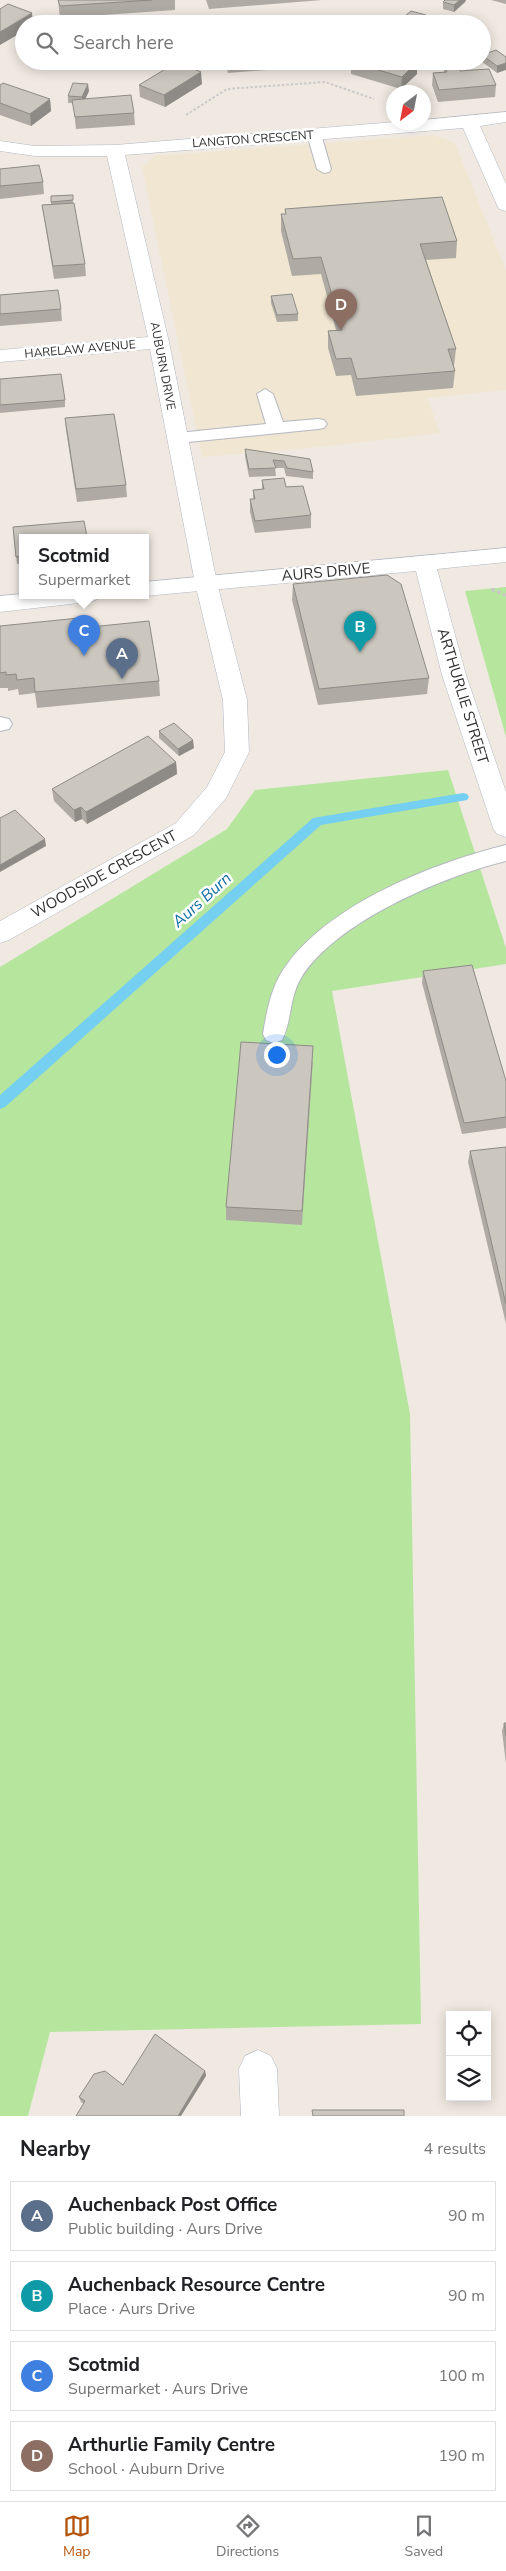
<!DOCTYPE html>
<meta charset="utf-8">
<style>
body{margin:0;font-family:"Nunito Sans",sans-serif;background:#f6f6f6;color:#202124}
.controls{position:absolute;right:15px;bottom:15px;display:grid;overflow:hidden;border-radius:0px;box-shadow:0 2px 12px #0003}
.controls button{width:45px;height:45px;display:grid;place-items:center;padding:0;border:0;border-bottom:1px solid #e0e0e0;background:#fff;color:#202124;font:25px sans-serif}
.compass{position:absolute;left:386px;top:85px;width:45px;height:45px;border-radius:50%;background:#fff;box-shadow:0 2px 12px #0003;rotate:212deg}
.you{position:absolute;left:276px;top:1054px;width:18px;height:18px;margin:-12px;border:4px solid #fff;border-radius:50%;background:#1a73e8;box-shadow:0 0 0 8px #1a73e833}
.badge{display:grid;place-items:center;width:32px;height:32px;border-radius:50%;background:#b45309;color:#fff;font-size:16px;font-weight:700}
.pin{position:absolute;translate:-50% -41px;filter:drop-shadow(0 1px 2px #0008)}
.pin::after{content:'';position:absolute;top:26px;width:18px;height:15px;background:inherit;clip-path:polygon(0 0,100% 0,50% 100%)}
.popup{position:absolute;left:19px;top:534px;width:130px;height:65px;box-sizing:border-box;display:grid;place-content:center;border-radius:0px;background:#fff;filter:drop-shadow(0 1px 4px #0005);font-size:16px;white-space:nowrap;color:#757577}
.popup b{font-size:19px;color:#202124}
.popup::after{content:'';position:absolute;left:50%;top:100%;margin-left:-10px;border:10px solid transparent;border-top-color:#fff}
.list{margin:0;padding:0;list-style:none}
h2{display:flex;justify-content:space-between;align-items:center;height:65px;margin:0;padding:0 20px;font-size:21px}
h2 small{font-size:16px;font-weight:400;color:#757577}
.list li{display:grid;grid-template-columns:32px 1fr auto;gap:15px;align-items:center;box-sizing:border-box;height:70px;margin:0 10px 10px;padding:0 10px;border:1px solid #e0e0e0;border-radius:0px}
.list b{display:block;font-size:19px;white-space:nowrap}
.list p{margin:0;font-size:16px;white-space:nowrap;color:#757577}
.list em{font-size:16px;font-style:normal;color:#757577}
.icon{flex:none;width:28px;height:28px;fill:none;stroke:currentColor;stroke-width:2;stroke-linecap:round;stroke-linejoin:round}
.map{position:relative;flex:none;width:506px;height:2116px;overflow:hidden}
.search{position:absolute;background:#fff;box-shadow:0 2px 12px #0003;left:15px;right:15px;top:15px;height:55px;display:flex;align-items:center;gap:12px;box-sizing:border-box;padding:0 18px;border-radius:28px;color:#757577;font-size:19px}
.sheet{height:385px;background:#fff}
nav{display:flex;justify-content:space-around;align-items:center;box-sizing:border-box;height:70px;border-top:1px solid #e0e0e0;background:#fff;font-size:14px;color:#757577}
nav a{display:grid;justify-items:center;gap:2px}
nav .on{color:#b45309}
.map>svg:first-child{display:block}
.education{fill:#f0e6d1}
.green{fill:#b6e59e}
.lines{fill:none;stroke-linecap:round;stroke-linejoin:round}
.stream{fill:#75cff0;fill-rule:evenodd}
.service-casing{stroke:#b4b7c1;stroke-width:2}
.minor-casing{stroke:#b4b7c1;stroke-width:1}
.tertiary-casing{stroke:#b4b7c1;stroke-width:1}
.path-far1{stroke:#c9c9c9;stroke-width:2;stroke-dasharray:2.5 2;stroke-linecap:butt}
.path{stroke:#c9c9c9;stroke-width:3;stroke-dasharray:4 2.5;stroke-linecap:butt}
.service{fill:#fff;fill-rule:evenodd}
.minor{fill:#fff;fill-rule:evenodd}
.tertiary{fill:#fff;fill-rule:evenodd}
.wall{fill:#afaba4}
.shaded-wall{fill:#8e8b86}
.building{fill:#cbc7bf;stroke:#8e8b86}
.labels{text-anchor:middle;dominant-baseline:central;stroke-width:5;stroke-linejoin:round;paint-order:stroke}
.far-street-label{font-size:12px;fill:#2e2e2e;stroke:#fff}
.street-label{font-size:15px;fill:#2e2e2e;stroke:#fff}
.water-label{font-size:16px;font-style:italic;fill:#0d6fa3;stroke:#fff}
</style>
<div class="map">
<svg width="506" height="2116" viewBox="0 0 506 2116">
<rect width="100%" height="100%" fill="#efe9e1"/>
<path class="education" d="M 433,135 L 455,143 L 506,270 L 506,390 L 427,398 L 440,433 L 309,448 L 202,457 L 142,167 L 155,156 Z"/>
<path class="green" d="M 506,587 L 506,737 L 465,591 Z
M 448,770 L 506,948 L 506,964 L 332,991 L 410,1414 L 421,2024 L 50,2032 L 28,2116 L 0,2116 L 0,967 L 227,829 L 255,790 Z"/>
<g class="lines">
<path class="stream" d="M 463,793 L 467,794 L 469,797 L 467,800 L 321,825 L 5,1107 L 0,1109 L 0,1095 L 313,818 Z"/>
<defs>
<path id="service" d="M 314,130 L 321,134 L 331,169 L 329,172 L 324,173 L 317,169 L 307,134 Z
M 265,389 L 273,394 L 283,422 L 318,419 L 324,420 L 327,424 L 324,428 L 318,429 L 178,443 L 172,442 L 169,438 L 172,434 L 178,433 L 266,424 L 257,394 Z
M 0,717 L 9,719 L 12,724 L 9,729 L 0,731 Z
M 506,845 L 506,861 C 444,876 335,922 301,978 C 289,998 292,1021 282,1040 L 274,1043 L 266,1040 L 263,1034 C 267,1009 272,983 288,963 C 334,902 434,863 506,845 Z"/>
<path id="minor" d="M 506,112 L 506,122 L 480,126 L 506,184 L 506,211 L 499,209 L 497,205 L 463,128 L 125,155 L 169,342 L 217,583 L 247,700 L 249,752 L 226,798 L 194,835 L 9,940 L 0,943 L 0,921 L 176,823 L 207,787 L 225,752 L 223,700 L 195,583 L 150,349 L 0,362 L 0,350 L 148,337 L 107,156 L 35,156 L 0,151 L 0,141 L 35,146 L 115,145 L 395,122 L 424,122 L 424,120 Z
M 258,2050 L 271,2056 L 277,2069 L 279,2116 L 241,2116 L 239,2069 L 245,2056 Z"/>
<path id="tertiary" d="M 506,548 L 506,562 L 437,569 L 466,675 L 506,792 L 506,837 L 497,834 L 493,828 L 442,675 L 416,571 L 145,596 L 139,595 L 145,595 L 145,582 Z
M 23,594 L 23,595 L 99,595 L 96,600 L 88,602 L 0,612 L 0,596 Z"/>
</defs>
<use href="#service" class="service-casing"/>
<use href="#minor" class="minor-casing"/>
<use href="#tertiary" class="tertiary-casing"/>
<path class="path-far1" d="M 186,115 L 227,89 L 325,82 L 374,99"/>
<path class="path" d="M 491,589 L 506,595"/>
<use href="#service" class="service"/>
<use href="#minor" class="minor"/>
<use href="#tertiary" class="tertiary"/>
</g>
<path class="wall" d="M 58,0 L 175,0 L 175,10 L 60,18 Z
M 206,0 L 322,0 L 209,9 Z
M 445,0 L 466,0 L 465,2 L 454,12 L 443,9 L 443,2 Z
M 491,0 L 506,0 L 506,4 Z
M 400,20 L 425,22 L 423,24 L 400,24 Z
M 482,54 L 506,57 L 497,73 L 481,61 L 482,61 Z
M 225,61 L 346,61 L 346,64 L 228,73 Z
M 351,62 L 417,74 L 401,89 L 351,74 Z
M 444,67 L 460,71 L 496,85 L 495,97 L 438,102 L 432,85 L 433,73 L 444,72 Z
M 202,84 L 165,107 L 140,97 L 139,85 Z
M 0,85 L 50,99 L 51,111 L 31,126 L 0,115 Z
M 89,91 L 85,99 L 134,113 L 135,125 L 76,129 L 73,103 L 68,103 L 68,96 Z
M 0,169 L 43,182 L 44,194 L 0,199 Z
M 73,195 L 73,203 L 85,264 L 86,276 L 54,279 L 44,217 L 42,205 L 51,204 L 51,196 Z
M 285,209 L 457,241 L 456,258 L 426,260 L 456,349 L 454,366 L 453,366 L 455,371 L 453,388 L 356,396 L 351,375 L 336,376 L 328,348 L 328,331 L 336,330 L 321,274 L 292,276 L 281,231 L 281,214 L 285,214 Z
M 0,295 L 61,309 L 62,321 L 0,326 Z
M 271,296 L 298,314 L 298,321 L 277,322 L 271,303 Z
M 0,379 L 65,400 L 65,407 L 0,413 Z
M 65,418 L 126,485 L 127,497 L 77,502 L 66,430 Z
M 245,449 L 310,459 L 313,472 L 313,479 L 286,476 L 284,468 L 275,468 L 276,476 L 249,477 L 245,456 Z
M 262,480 L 286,487 L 311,515 L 311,528 L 255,533 L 250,512 L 250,499 L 253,499 L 253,490 L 262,489 Z
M 13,527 L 23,537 L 23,563 L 17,564 Z
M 293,584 L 429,678 L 427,694 L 318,705 L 292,600 Z
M 0,626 L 81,628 L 159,681 L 160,696 L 37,708 L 35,693 L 19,695 L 18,689 L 8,691 L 8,688 L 0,688 Z
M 159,731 L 194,748 L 179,756 L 159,738 Z
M 176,762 L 177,774 L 87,824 L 82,819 L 75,822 L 54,801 L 52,789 Z
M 423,971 L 506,1081 L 506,1128 L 462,1134 L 422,983 Z
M 313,1060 L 302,1225 L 226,1220 L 226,1207 Z
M 506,1147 L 506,1324 L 468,1162 L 470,1151 Z
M 504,1723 L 506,1723 L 506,1764 L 502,1731 Z
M 205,2071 L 206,2076 L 84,2104 L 81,2102 L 79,2097 L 123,2085 Z"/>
<path class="shaded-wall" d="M 460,0 L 466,0 L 465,2 L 454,12 L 454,5 Z
M 32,13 L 33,24 L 24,24 L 24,31 L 0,45 L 0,32 Z
M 426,15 L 425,22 L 423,24 L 416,24 Z
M 417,62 L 417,74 L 401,89 L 402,77 Z
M 506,63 L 506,70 L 497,73 L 497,66 Z
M 201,72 L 202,84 L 165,107 L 164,95 Z
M 88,84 L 89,91 L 83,104 L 82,97 Z
M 50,99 L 51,111 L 31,126 L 30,114 Z
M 193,740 L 194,748 L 179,756 L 178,749 Z
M 176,762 L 177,774 L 87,824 L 86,812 Z
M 81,807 L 82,819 L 75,822 L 74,810 Z
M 45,839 L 46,846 L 0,872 L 0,865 Z
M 205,2071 L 206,2076 L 181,2116 L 178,2116 Z"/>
<path class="building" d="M 58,0 L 152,0 L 60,6 Z
M 445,0 L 460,0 L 454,5 L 443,2 Z
M 8,4 L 32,13 L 0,32 L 0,9 Z
M 411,11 L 426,15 L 416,24 L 413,24 L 400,20 Z
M 496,50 L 506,57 L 506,63 L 497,66 L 482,55 Z
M 352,61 L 413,61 L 417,62 L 402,77 L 351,62 Z
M 177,62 L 201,72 L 164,95 L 139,85 Z
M 458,65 L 460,71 L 489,69 L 496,85 L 439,90 L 433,73 L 447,72 L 444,67 Z
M 3,83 L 50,99 L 30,114 L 0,103 L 0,85 Z
M 73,83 L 88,84 L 82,97 L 68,96 Z
M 131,95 L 134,113 L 75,117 L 72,100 Z
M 39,165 L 43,182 L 0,186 L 0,169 Z
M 73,195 L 73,200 L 51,202 L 51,196 Z
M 442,197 L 457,241 L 420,244 L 456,349 L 448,349 L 455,371 L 357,379 L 351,358 L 336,359 L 328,331 L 342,330 L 321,257 L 293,259 L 281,214 L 286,214 L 285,209 Z
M 74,203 L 85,264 L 53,266 L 42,205 Z
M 58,290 L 61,309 L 0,314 L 0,295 Z
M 292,294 L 298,314 L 277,315 L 271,296 Z
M 61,374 L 65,400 L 0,405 L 0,379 Z
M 114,414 L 126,485 L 76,489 L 65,418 Z
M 245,449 L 310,459 L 313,472 L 287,468 L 284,461 L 273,460 L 276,468 L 249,469 Z
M 284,478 L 286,487 L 303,486 L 311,515 L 255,521 L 250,499 L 255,499 L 253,490 L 264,489 L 262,480 Z
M 84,521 L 87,537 L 23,537 L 23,556 L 16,557 L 13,527 Z
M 387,575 L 401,584 L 429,678 L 319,689 L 293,584 Z
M 79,618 L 81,628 L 149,621 L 159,681 L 35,692 L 34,678 L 17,680 L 16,674 L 6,675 L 6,672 L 0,673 L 0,626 Z
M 174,723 L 193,740 L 178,749 L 159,731 Z
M 148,736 L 176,762 L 86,812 L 81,807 L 74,810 L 52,789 Z
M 15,810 L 45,839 L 0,865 L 0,818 Z
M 472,965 L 506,1081 L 506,1117 L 464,1123 L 423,971 Z
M 241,1042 L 313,1046 L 302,1211 L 226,1207 Z
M 506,1147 L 506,1304 L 470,1151 Z
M 504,1723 L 506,1723 L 506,1736 Z
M 155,2034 L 205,2071 L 178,2116 L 76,2116 L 85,2101 L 79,2097 L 94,2074 L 105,2071 L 123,2085 Z
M 312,2110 L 404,2110 L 404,2116 L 313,2116 Z"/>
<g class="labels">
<g class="far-street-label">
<text transform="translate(253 139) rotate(-4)">LANGTON CRESCENT</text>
<text transform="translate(80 349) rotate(-5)">HARELAW AVENUE</text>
<text transform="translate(163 366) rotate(79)">AUBURN DRIVE</text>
</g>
<g class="street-label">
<text transform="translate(326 572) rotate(-5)">AURS DRIVE</text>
<text transform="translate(463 696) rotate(73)">ARTHURLIE STREET</text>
<text transform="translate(104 874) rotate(-29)">WOODSIDE CRESCENT</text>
</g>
<g class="water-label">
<text transform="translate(202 900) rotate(-42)">Aurs Burn</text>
</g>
</g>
</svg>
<div class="controls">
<button><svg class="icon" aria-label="locate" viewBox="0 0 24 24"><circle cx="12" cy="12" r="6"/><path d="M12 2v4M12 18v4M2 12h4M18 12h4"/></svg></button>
<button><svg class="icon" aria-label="layers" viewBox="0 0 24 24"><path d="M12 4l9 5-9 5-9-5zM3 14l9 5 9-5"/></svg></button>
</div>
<svg class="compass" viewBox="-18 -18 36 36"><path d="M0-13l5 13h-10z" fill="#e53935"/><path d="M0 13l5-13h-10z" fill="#757577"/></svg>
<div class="you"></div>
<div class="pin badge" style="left:122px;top:679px;background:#5c6f8a">A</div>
<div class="pin badge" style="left:360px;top:652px;background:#0f9aa8">B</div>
<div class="pin badge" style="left:84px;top:656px;background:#3f7fe0">C</div>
<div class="popup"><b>Scotmid</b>Supermarket</div>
<div class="pin badge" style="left:341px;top:330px;background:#8d6e63">D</div>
<div class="search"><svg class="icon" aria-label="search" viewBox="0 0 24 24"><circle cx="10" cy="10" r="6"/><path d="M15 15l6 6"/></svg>Search here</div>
</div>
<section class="sheet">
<h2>Nearby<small>4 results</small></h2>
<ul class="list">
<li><span class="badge" style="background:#5c6f8a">A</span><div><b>Auchenback Post Office</b><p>Public building · Aurs Drive</p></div><em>90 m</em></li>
<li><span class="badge" style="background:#0f9aa8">B</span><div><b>Auchenback Resource Centre</b><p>Place · Aurs Drive</p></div><em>90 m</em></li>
<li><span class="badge" style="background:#3f7fe0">C</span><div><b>Scotmid</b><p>Supermarket · Aurs Drive</p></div><em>100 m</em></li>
<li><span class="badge" style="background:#8d6e63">D</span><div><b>Arthurlie Family Centre</b><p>School · Auburn Drive</p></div><em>190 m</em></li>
</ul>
</section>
<nav>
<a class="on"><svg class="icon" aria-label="map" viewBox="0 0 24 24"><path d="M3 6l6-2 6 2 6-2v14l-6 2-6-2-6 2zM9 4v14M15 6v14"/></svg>Map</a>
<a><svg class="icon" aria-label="directions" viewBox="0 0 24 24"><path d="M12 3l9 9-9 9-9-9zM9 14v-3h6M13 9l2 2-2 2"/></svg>Directions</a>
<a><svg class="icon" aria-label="saved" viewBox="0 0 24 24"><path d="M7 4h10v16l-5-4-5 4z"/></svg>Saved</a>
</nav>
